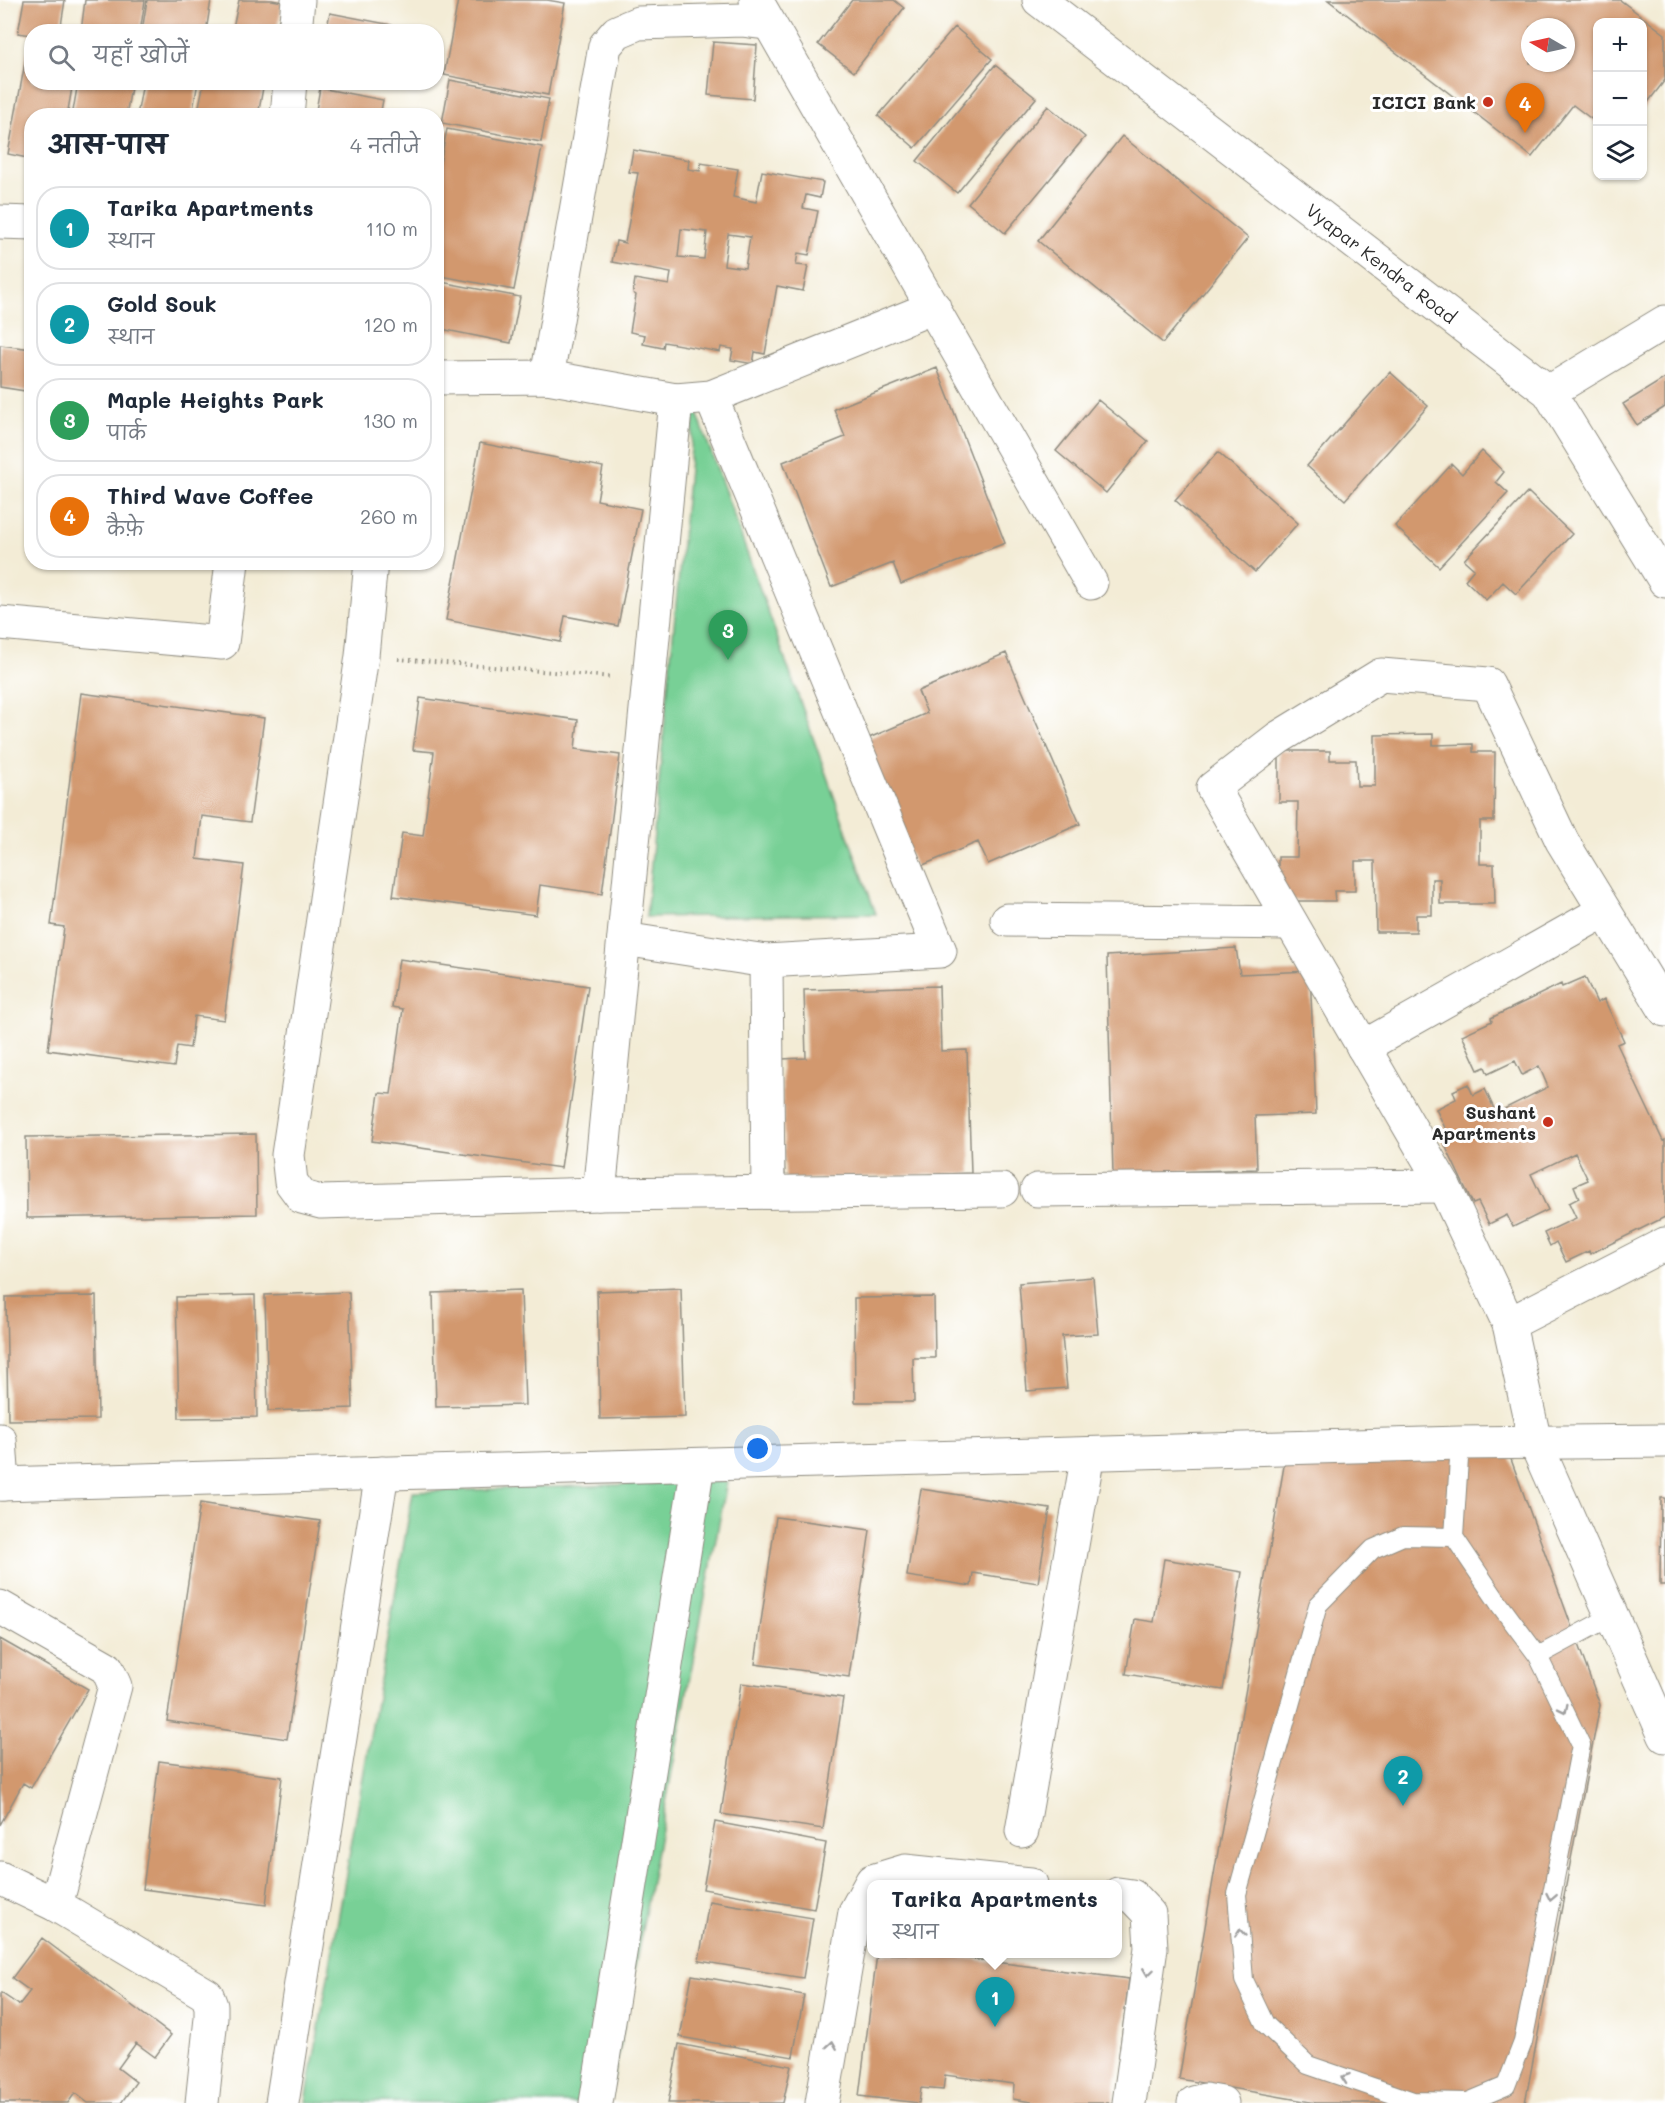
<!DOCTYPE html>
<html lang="hi">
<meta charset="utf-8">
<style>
body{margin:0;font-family:Mali,"Playpen Sans Deva",sans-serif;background:#f2f2f3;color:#1f2937}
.controls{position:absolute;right:18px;top:18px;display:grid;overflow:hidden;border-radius:12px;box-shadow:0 2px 4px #0004}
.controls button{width:54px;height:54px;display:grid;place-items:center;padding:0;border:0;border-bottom:2px solid #e0e1e3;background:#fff;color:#1f2937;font:30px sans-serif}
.compass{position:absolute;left:1521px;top:18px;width:54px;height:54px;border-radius:50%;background:#fff;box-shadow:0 2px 4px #0004;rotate:279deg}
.you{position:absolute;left:758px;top:1449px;width:21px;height:21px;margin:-15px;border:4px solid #fff;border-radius:50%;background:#1a73e8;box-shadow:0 0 0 9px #1a73e833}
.badge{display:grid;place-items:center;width:39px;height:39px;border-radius:50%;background:#7c3aed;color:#fff;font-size:20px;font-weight:700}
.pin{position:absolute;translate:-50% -50px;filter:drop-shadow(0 2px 3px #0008)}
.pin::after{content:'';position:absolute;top:32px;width:21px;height:18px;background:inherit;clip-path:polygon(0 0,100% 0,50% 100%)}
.popup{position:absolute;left:867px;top:1880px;width:255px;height:78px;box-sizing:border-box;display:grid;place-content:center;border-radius:12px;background:#fff;filter:drop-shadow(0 2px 4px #0005);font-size:20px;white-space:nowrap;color:#747a83}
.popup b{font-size:22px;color:#1f2937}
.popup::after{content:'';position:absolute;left:50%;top:100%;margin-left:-12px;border:12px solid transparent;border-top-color:#fff}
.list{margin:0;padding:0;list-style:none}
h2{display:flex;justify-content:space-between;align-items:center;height:78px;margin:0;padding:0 24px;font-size:26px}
h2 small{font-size:20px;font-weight:400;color:#747a83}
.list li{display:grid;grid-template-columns:39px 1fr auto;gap:18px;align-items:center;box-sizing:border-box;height:84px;margin:0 12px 12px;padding:0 12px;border:2px solid #e0e1e3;border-radius:24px}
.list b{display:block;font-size:22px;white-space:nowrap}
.list p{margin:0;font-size:20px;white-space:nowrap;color:#747a83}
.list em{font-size:20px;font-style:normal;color:#747a83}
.icon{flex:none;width:33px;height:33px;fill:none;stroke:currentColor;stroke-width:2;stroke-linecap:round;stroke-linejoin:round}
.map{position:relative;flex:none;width:1665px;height:2103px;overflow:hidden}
.search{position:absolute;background:#fff;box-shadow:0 2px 4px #0004;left:24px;top:24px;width:420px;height:66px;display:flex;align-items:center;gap:15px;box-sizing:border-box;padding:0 21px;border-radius:24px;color:#747a83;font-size:22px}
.panel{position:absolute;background:#fff;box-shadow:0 2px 4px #0004;left:24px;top:108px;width:420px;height:462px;border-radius:24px}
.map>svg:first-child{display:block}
.green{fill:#78d096;stroke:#527e60;stroke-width:1.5}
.building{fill:#d2986e;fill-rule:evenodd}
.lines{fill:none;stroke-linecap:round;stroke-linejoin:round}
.lane-casing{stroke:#8f8c80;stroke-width:20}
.street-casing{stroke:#8f8c80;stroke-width:35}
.path{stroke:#8f8c80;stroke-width:4;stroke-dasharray:1.5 4.5;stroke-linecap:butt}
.lane{stroke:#fff;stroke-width:18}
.street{stroke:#fff;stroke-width:33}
.oneway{stroke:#a0a0a0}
.poi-dot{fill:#c8321e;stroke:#fff;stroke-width:2}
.labels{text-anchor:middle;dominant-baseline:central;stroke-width:6;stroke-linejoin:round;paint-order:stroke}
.poi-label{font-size:18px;font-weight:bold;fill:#2b2b2b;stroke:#fff;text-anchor:end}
.street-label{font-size:18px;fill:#2b2b2b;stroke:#fff}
</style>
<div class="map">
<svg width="1665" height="2103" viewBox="0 0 1665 2103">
<rect width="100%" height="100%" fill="#fff"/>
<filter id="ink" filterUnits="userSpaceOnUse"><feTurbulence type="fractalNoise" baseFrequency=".0167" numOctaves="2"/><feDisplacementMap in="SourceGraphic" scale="12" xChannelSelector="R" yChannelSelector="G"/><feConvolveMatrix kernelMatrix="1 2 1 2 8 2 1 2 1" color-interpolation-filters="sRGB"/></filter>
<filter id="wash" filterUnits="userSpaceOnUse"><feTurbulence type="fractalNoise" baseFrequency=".008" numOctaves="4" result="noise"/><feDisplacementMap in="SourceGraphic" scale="24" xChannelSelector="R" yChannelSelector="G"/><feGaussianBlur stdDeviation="1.35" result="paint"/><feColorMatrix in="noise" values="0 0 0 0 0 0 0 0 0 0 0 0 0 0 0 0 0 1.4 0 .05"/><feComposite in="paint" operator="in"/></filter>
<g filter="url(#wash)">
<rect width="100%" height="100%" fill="#f3ecd6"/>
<path class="green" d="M 695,407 L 876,914 L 646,917 Z
M 727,1481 L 609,2103 L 306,2102 L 413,1492 Z"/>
<g id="blocks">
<path class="building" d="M 24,0 L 65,0 L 60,32 L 32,32 L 32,35 L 18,33 Z
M 85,0 L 145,0 L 140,32 L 81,32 Z
M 147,0 L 211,0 L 206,32 L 142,32 Z
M 239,0 L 272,0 L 283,2 L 276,32 L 232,32 Z
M 458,0 L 547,0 L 565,3 L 548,95 L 444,75 Z
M 852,0 L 894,0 L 904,8 L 854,72 L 818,44 Z
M 1328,0 L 1620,0 L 1665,34 L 1665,80 L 1642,110 L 1642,22 L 1598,22 L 1598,124 L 1573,105 L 1532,157 ZM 1530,27 L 1566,27 L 1566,63 L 1530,63 Z
M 330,13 L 392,25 L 391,32 L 326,32 Z
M 955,27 L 992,59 L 915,148 L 878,116 Z
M 713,42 L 757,45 L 753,99 L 708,95 Z
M 27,52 L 32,52 L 32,82 L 73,82 L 67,116 L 32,116 L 32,159 L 8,154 Z
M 995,65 L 1036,98 L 957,193 L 917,161 Z
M 450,80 L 549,99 L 541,142 L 442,123 Z
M 78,82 L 132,82 L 126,116 L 96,116 L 73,111 Z
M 143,82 L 198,82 L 192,116 L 137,116 Z
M 204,82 L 264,82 L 258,116 L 197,116 Z
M 320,88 L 383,100 L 380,116 L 315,116 Z
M 1048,106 L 1085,137 L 1005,233 L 968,203 Z
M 447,129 L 542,147 L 514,290 L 436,275 L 436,182 Z
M 1122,136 L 1248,238 L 1163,343 L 1038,241 Z
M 633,150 L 689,160 L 688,169 L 700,171 L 701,163 L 738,169 L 733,197 L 756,202 L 762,171 L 823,182 L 820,198 L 806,195 L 803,208 L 818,211 L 809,255 L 798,253 L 796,265 L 808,266 L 803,291 L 777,286 L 765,354 L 755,352 L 753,364 L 731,360 L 733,349 L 721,347 L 720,352 L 664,342 L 663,348 L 643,344 L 645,335 L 630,332 L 636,295 L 633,293 L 635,279 L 669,285 L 671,273 L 612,262 L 616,241 L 625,243 L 638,173 L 629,172 ZM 681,229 L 707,232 L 704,259 L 678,257 ZM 728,234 L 750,237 L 745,268 L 724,265 Z
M 436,281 L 520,297 L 511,343 L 436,328 Z
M 0,345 L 32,349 L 32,392 L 0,387 Z
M 937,368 L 1005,543 L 901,584 L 893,563 L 831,587 L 783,462 L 845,437 L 834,409 Z
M 1390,372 L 1428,406 L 1345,500 L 1307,466 Z
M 1665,378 L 1665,407 L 1637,425 L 1623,404 Z
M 1098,400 L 1148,441 L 1106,493 L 1056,451 Z
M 480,443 L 603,467 L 597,500 L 641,509 L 618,626 L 565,616 L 560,642 L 446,620 Z
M 1482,451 L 1504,472 L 1496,482 L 1508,493 L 1439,567 L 1395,526 L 1452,464 L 1462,474 Z
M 1218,452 L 1298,523 L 1255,572 L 1175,500 Z
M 1528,492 L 1572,534 L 1516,594 L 1503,582 L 1486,600 L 1465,580 L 1474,569 L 1464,560 Z
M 1006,653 L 1080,824 L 988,864 L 978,842 L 916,868 L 862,741 L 927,713 L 918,691 Z
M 81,693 L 264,718 L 250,822 L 202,816 L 197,859 L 244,865 L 224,1020 L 194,1016 L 190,1048 L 177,1046 L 174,1067 L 48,1050 L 64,927 L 51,925 Z
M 420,698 L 578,720 L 575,749 L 620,755 L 602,894 L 540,885 L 536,915 L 393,896 L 402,833 L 423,836 L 434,752 L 413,750 Z
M 1433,734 L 1433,745 L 1473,744 L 1473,752 L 1495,752 L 1494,821 L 1480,821 L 1480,864 L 1494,864 L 1495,904 L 1440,904 L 1440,879 L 1432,879 L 1432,915 L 1416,915 L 1416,932 L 1376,932 L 1375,861 L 1355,861 L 1355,891 L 1334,891 L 1335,901 L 1284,901 L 1278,881 L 1278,857 L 1297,857 L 1298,802 L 1279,802 L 1279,751 L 1330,751 L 1330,760 L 1356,760 L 1357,786 L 1375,786 L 1375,735 Z
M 1236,948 L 1240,974 L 1310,971 L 1316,1114 L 1255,1116 L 1257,1169 L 1113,1174 L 1107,956 Z
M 399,959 L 588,986 L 561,1168 L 372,1141 L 379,1093 L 391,1094 L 403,1009 L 392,1007 Z
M 1585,977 L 1597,1003 L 1604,999 L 1624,1041 L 1617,1044 L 1663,1141 L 1665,1140 L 1665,1217 L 1590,1254 L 1589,1251 L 1566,1262 L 1556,1242 L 1550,1246 L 1544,1233 L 1576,1218 L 1569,1203 L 1579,1198 L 1574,1186 L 1588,1180 L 1575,1153 L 1531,1174 L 1548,1210 L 1513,1227 L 1507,1215 L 1489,1224 L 1478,1202 L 1473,1204 L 1440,1135 L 1447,1132 L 1436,1109 L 1456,1099 L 1453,1091 L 1468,1084 L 1473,1095 L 1485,1089 L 1496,1113 L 1548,1087 L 1539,1066 L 1522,1075 L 1515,1061 L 1488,1074 L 1485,1067 L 1478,1070 L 1462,1035 L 1492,1021 L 1491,1018 L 1561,984 L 1562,987 Z
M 939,986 L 941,1051 L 967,1050 L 971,1173 L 785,1180 L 781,1059 L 806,1058 L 804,990 Z
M 256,1134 L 257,1214 L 27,1218 L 26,1137 Z
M 1093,1277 L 1098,1334 L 1062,1336 L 1067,1388 L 1027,1391 L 1019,1283 Z
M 681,1288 L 685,1417 L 600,1419 L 597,1291 Z
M 521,1290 L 525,1405 L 436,1407 L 433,1293 Z
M 349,1292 L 353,1408 L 268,1411 L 265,1295 Z
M 255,1295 L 257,1417 L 179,1418 L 176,1297 Z
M 96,1296 L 98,1419 L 8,1420 L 6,1297 Z
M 934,1297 L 935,1358 L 913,1358 L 914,1402 L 855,1402 L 854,1298 Z
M 1508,1451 L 1600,1705 L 1525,2103 L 1316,2103 L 1179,2079 L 1285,1460 Z
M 921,1489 L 1050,1509 L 1038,1583 L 973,1573 L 971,1586 L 907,1576 Z
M 1661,1498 L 1665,1498 L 1665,1585 L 1660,1585 Z
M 200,1503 L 320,1521 L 287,1739 L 167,1721 Z
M 776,1517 L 870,1530 L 849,1677 L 755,1664 Z
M 1164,1559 L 1242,1572 L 1223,1690 L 1126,1674 L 1135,1619 L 1154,1622 Z
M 0,1639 L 88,1689 L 31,1788 L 23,1783 L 0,1825 Z
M 741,1683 L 843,1698 L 823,1829 L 721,1814 Z
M 159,1761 L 282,1777 L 266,1905 L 143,1889 Z
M 715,1822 L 826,1843 L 814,1909 L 703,1889 Z
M 709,1901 L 813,1918 L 803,1978 L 699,1961 Z
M 42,1938 L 171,2035 L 155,2057 L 136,2043 L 118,2068 L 136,2082 L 121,2103 L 88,2103 L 75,2093 L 68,2103 L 0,2103 L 0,1994 L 1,1993 L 19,2005 L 30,1991 L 12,1978 Z
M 877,1954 L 932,1954 L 1129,1979 L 1113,2103 L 1037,2103 L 1013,2099 L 1014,2084 L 945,2075 L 943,2090 L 921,2088 L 919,2103 L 859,2096 Z
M 692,1975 L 804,1995 L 793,2057 L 680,2037 Z
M 679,2044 L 791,2066 L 783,2103 L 668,2103 Z"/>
</g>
</g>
<g filter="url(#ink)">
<use href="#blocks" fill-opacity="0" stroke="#8f8c80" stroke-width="1.5"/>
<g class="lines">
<defs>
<path id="lane" d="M 1454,1537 L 1500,1605 L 1538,1656 L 1581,1745 L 1523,2042 L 1506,2086 L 1468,2102 L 1413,2101 L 1308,2065 L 1265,2024 L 1244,1980 L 1237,1894 L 1318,1605 L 1373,1549 L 1403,1536 L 1454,1537 L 1460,1443
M 1538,1656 L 1612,1616"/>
<g id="street">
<path d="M 756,0 L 1091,583"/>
<path id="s1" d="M 1039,0 L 1549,392 L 1665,581"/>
<path d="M 295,32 L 298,0"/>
<path d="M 287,116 L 290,82"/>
<path d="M 0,222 L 32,223"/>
<path d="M 547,377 L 605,46 L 617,32 L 638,23 L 743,20 L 768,23"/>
<path d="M 436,378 L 547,377 L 676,400 L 711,397 L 934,307"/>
<path d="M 1549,392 L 1665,322"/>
<path d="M 711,397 L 940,951 L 766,961"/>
<path d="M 371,562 L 362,656 L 288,1155 L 291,1182 L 302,1197 L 321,1202 L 599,1194 L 1002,1190"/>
<path d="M 0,623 L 222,643 L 232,562"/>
<path d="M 1007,920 L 1291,923"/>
<path d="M 624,939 L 766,961 L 768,1192"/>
<path d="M 1665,1010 L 1562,841 L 1488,684 L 1381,675 L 1278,738 L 1213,788 L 1444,1186 L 1509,1324 L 1535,1442 L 1665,1736"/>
<path d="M 1363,1047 L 1604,911"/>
<path d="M 1037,1190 L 1444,1186"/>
<path d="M 599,1194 L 676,400"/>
<path d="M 1509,1324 L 1665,1244"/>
<path d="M 0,1440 L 3,1484"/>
<path d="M 0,1484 L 1460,1443 L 1665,1441"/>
<path d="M 0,1607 L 107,1668 L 115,1686 L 56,1905"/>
<path d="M 1022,1831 L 1088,1454"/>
<path d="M 0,1878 L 56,1905 L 207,1995 L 211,2006 L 211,2018 L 202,2103"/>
<path d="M 1118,1894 L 1132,1896 L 1149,1914 L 1151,1948 L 1129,2103"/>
<path d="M 282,2103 L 382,1473"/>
<path d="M 596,2103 L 698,1465"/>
<path d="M 822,2103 L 855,1912 L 872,1881 L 905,1871 L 1031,1884"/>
<path d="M 1194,2103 L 1205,2100 L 1222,2103"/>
</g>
</defs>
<use href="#lane" class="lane-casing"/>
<use href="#street" class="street-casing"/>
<path class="path" d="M 398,659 L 612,677"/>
<use href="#lane" class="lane"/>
<use href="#street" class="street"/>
</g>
<defs><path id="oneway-chevron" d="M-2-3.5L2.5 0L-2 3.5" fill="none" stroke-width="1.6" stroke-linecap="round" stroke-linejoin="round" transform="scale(1.5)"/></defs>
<g class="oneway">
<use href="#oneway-chevron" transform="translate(1564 1709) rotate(64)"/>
<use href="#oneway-chevron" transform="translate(1551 1897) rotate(101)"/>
<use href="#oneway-chevron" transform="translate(1240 1933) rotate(-95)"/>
<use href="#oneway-chevron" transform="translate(1148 1972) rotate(98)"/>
<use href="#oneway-chevron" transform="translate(832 2045) rotate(-81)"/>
<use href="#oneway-chevron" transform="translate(1345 2078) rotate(-161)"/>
</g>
</g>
<g class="poi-dot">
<circle cx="1488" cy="102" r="6"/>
<circle cx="1548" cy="1122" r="6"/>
</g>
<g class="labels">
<g class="poi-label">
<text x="1476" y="102">ICICI Bank</text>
<text x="1536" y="1112">Sushant<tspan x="1536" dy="21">Apartments</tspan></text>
</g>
<g class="street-label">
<text stroke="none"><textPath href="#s1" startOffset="432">Vyapar Kendra Road</textPath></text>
</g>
</g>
</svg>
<div class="controls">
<button>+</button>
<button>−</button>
<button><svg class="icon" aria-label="layers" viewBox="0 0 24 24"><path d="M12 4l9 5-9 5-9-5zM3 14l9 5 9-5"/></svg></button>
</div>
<svg class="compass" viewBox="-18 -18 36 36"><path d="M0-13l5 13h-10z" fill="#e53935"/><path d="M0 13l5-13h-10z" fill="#747a83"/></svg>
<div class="you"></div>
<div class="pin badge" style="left:995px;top:2027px;background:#0f9aa8">1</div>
<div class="popup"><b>Tarika Apartments</b>स्थान</div>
<div class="pin badge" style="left:1403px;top:1806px;background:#0f9aa8">2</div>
<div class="pin badge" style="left:728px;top:660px;background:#2e9e5b">3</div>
<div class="pin badge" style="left:1525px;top:133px;background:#e8710a">4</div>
<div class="search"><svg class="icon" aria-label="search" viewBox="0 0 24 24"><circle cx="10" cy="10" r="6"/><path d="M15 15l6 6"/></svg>यहाँ खोजें</div>
<section class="panel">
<h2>आस-पास<small>4 नतीजे</small></h2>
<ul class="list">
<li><span class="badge" style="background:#0f9aa8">1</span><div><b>Tarika Apartments</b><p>स्थान</p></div><em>110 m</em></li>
<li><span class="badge" style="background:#0f9aa8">2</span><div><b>Gold Souk</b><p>स्थान</p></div><em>120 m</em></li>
<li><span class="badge" style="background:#2e9e5b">3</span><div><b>Maple Heights Park</b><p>पार्क</p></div><em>130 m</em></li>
<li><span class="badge" style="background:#e8710a">4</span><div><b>Third Wave Coffee</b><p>कैफ़े</p></div><em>260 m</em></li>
</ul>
</section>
</div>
